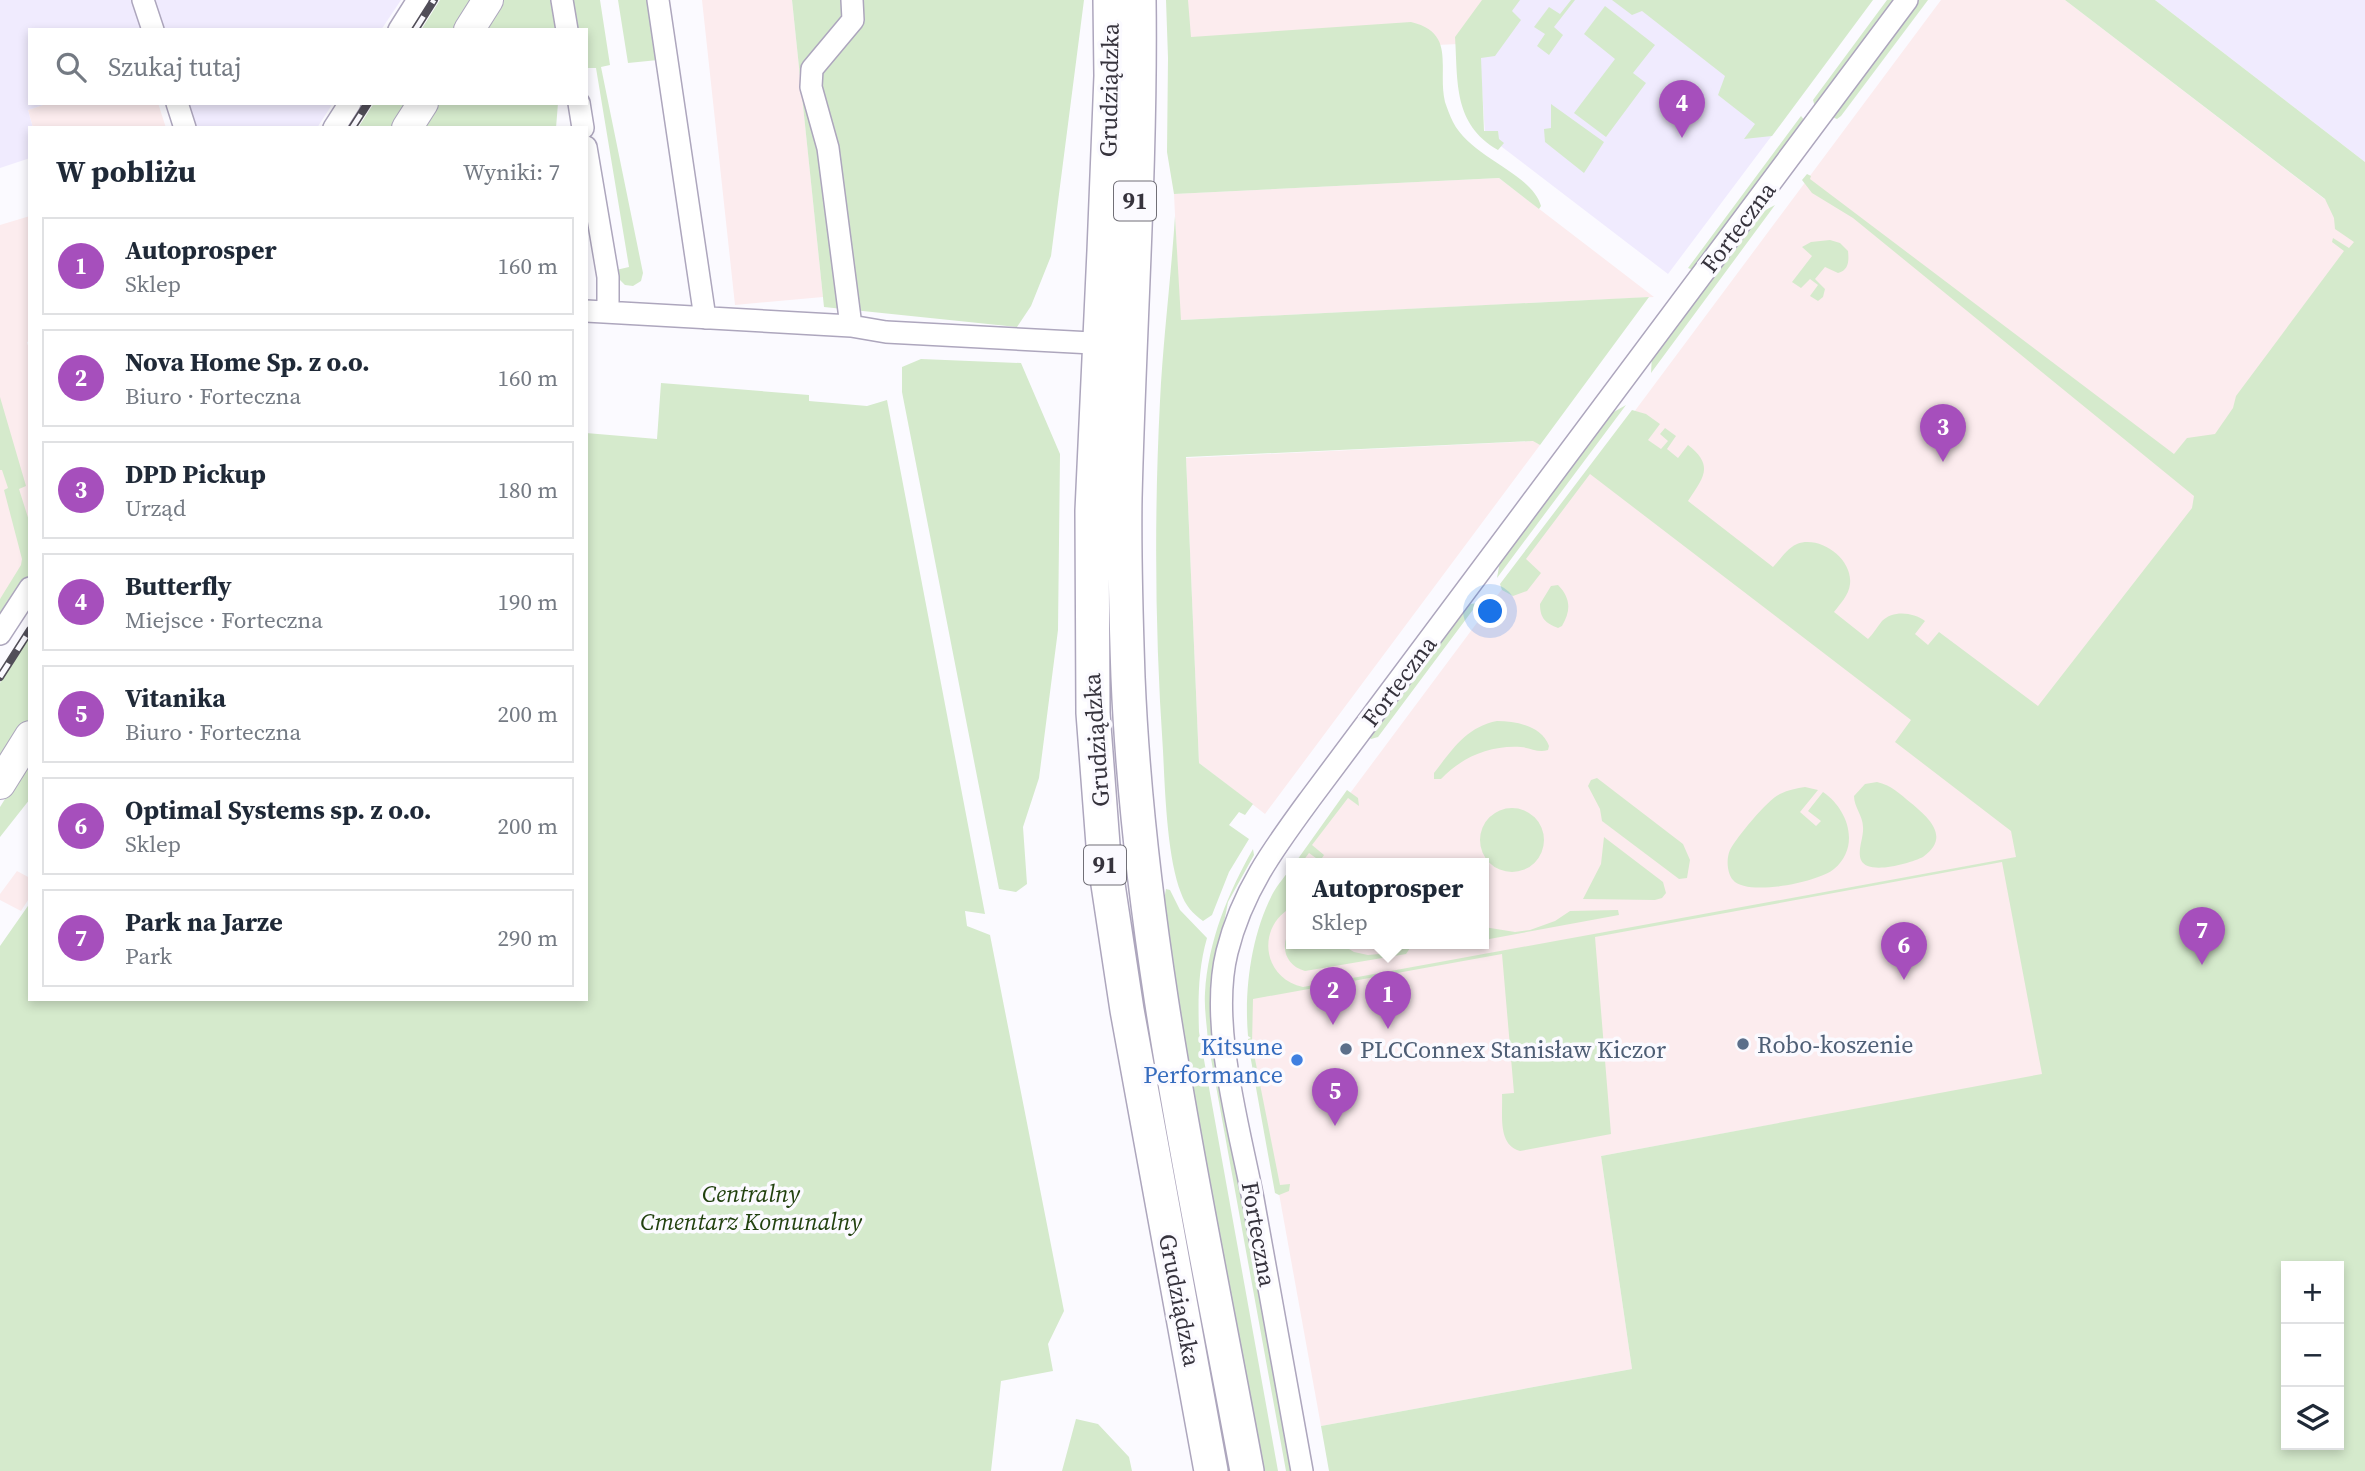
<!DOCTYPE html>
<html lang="pl">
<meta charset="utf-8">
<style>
body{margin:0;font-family:"Source Serif 4",serif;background:#f6f6f7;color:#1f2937}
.controls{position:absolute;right:21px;bottom:21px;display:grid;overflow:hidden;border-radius:0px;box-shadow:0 4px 10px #0003}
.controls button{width:63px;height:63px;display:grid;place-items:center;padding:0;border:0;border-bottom:2px solid #e0e1e3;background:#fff;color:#1f2937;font:35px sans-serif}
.you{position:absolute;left:1491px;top:612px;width:24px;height:24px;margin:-18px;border:5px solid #fff;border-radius:50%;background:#1a73e8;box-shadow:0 0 0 10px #1a73e833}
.badge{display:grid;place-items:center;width:46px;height:46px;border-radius:50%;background:#a64fbc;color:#fff;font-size:23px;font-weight:700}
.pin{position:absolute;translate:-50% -58px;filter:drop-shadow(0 2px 4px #0008)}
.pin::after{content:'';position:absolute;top:37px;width:24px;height:21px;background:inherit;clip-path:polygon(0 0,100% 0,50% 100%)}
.popup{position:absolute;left:1286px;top:858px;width:203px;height:91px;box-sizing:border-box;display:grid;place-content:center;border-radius:0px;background:#fff;filter:drop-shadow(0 2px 5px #0005);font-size:23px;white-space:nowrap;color:#747a83}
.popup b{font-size:26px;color:#1f2937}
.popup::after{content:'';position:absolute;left:50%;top:100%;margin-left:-14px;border:14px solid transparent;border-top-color:#fff}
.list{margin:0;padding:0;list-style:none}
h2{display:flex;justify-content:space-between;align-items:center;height:91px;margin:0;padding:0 28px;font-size:30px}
h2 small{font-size:23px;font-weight:400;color:#747a83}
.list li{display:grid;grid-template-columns:46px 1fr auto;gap:21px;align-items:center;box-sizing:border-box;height:98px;margin:0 14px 14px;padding:0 14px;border:2px solid #e0e1e3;border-radius:0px}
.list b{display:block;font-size:26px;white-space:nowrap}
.list p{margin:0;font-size:23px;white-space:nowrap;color:#747a83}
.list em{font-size:23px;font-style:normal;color:#747a83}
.icon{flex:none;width:38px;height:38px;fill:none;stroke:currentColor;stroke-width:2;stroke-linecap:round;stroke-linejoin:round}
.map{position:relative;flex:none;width:2365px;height:1471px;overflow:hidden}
.search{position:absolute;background:#fff;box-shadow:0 4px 10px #0003;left:28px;top:28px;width:560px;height:77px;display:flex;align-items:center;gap:18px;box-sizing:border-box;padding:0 24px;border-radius:0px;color:#747a83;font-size:26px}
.panel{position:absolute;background:#fff;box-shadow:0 4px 10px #0003;left:28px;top:126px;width:560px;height:875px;border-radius:0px}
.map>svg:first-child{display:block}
.commercial{fill:#fcecee}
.built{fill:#f0ebfe}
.green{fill:#d5eacc;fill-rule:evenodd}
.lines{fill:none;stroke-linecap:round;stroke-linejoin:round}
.street-casing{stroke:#ada6bd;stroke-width:24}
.secondary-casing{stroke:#ada6bd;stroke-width:32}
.primary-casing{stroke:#ada6bd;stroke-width:36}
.street{stroke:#fff;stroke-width:21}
.secondary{stroke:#fff;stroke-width:30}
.primary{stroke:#fff;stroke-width:33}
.rail-casing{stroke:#514e58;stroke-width:8}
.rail{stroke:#fbfaff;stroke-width:5;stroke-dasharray:16;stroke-linecap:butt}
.service-dot{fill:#5c6f8a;stroke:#fbfaff;stroke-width:2.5}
.shop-dot{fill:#3f7fe0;stroke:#fbfaff;stroke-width:2.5}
.labels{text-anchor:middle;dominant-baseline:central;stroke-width:7;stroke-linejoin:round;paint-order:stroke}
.shield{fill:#fbfaff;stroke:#716f77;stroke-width:2}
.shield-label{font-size:23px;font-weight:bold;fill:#36333d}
.street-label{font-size:24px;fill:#36333d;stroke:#fbfaff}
.service-label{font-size:24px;fill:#4e5e75;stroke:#fbfaff;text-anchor:start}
.shop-label{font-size:24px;fill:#366cbe;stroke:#fbfaff;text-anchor:end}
.park-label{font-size:24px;font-style:italic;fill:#21410e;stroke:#fbfaff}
</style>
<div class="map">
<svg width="2365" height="1471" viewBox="0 0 2365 1471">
<rect width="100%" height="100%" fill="#fbfaff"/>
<path class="commercial" d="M 702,0 L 792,0 L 823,297 L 735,305 Z
M 1168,0 L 1511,0 L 1479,43 L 1168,58 Z
M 1941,0 L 2065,0 L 2365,230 L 2058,1072 L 1601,1156 L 1632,1369 L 1321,1426 L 1252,1044 L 1252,999 L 1267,929 L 1292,873 L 1292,943 L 1484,943 L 1484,863 L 1298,863 Z
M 49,103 L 158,103 L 166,128 L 33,128 L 28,110 Z
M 1499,178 L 1654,297 L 1180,320 L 1174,194 Z
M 30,216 L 30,341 L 27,342 L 30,353 L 30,560 L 0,599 L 0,225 Z
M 1534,441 L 1540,445 L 1265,814 L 1199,763 L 1186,458 Z
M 17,871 L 30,878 L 30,897 L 21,911 L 0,900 L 0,894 Z"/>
<path class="built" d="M 0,0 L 401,0 L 381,30 L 30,30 L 30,103 L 49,103 L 28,110 L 33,128 L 30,128 L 30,158 L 0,168 Z
M 1511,0 L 1633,0 L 1785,118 L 1668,274 L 1485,134 L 1479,43 Z
M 2155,0 L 2365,0 L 2365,162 Z
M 171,103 L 333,103 L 317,128 L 190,128 Z"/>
<path class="green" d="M 440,0 L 475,0 L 457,30 L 421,30 Z
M 500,0 L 551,0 L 556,30 L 481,30 Z
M 572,0 L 600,0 L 610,65 L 601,67 L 643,273 L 641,281 L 633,286 L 625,285 L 618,278 L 616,270 L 629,267 L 596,68 L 586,68 L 586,30 L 577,30 Z
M 618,0 L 649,0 L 658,60 L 628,63 Z
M 792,0 L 841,0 L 844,18 L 861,0 L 1084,0 L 1051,256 L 1031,306 L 1017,327 L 824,307 Z
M 1166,0 L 1188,0 L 1191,37 L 1411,22 C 1457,33 1437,68 1445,102 C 1447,108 1450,116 1453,122 C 1471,158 1532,173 1541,206 L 1539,209 L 1499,178 L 1174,194 L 1167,152 L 1168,58 Z
M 1482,0 L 1520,0 L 1512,11 L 1521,20 L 1495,56 L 1481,58 L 1484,131 L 1498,131 L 1499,139 L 1504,143 L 1498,150 C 1453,124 1458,82 1455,37 Z
M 1571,0 L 1575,0 L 1554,27 L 1563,35 L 1549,55 L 1537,46 L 1545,34 L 1534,27 L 1549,7 L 1560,14 Z
M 1612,0 L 1873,0 L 1772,136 L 1744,139 L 1755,124 L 1718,95 L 1725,76 L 1642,11 L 1632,15 Z
M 1887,0 L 1895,0 L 1815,107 L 1813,100 Z
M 1919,0 L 1928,0 L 1841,116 L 1837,119 L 1832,117 Z
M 2065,0 L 2155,0 L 2365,162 L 2365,1471 L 1329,1471 L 1321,1426 L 1632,1369 L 1601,1156 L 2042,1074 L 2002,862 L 1595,937 L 1611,1134 L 1520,1151 C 1497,1145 1503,1114 1502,1094 L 1514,1093 L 1502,954 L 1253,999 L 1252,1044 L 1280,1185 L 1290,1184 L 1289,1191 L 1279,1195 L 1275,1193 L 1249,1049 L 1248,1039 L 1251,1038 L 1248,1036 C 1244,990 1251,935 1273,893 C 1278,884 1286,875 1292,867 L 1292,907 C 1256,927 1262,978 1303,987 L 2016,857 L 2011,831 L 1895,742 L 1911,720 L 1590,474 L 1526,559 L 1541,573 L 1527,591 L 1513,596 L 1502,590 L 1500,584 L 1632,410 L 1646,414 L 1660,424 L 1648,440 L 1661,449 L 1668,441 L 1660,434 L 1665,428 L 1676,436 L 1667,449 L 1678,458 L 1688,445 C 1715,466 1703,478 1688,501 L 1773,567 C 1781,559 1786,549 1797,544 C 1820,535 1853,559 1850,584 C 1849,595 1840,604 1834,612 L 1868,639 C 1873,634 1877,627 1882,621 C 1893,610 1913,612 1925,621 L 1915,634 L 1928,645 L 1939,632 L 2038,706 L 2192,508 L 2194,496 L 1853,218 L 1812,193 L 1802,180 L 1807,174 L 1811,176 L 1810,179 L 2174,454 L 2187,438 L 2215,434 L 2233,408 L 2236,396 L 2344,251 L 2332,242 L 2333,238 L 2349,248 L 2354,242 L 2335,229 L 2334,218 L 2325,199 ZM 2286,1266 L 2339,1266 L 2339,1445 L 2286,1445 Z
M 1605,6 L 1655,45 L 1633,73 L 1646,83 L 1606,137 L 1574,113 L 1615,59 L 1584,34 Z
M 374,103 L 410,103 L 395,128 L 358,128 Z
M 435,103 L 558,103 L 556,128 L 420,128 Z
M 1551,104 L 1604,142 L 1584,173 L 1545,142 L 1544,129 L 1551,128 Z
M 1801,116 L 1805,121 L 1693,270 L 1688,268 Z
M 1775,205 L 1651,373 L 1652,355 L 1760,213 Z
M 1175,216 L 1181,320 L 1649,297 L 1540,445 L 1533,441 L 1186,457 L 1199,763 L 1253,804 L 1245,815 L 1239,812 L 1229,825 L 1249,839 L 1229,872 L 1212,915 L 1203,921 C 1193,914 1185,905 1181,893 C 1167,857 1165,790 1163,751 C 1155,634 1154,518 1160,401 C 1163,340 1171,278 1175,216 Z
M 1830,240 L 1840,243 L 1848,251 C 1849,261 1849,270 1838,273 L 1825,267 L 1815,279 L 1825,289 L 1823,297 L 1818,301 L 1810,296 L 1818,285 L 1810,279 L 1801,288 L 1792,282 L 1812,256 L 1802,247 L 1811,242 Z
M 921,359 L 1021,363 L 1060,454 L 1058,630 L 1039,778 L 1023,827 L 1027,884 L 1016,892 L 999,889 L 902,392 L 902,367 Z
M 661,383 L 809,395 L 809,401 L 867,406 L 887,400 L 985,914 L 965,911 L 967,926 L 990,935 L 1064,1311 L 1048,1344 L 1053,1371 L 1001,1381 L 991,1471 L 0,1471 L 0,946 L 30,903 L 30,999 L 586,999 L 586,433 L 657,439 Z
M 0,397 L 26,486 L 19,489 L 30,524 L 30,576 L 0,621 L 0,599 L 21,565 L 22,559 L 4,490 L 8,488 L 2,470 L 0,470 Z
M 1626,405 L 1497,578 L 1500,561 L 1612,413 Z
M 1558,585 C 1571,598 1571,611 1562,626 L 1558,628 C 1546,623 1540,619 1540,604 L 1551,586 Z
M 1478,603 L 1378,737 L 1371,739 L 1369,737 L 1462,612 L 1470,604 Z
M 30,636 L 30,717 L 0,762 L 0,683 Z
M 1497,721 C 1516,721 1542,726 1549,746 L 1548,750 C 1538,753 1531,748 1521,747 C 1490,745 1462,757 1441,779 L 1434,779 L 1434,773 C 1452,750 1466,727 1497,721 Z
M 30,759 L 30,799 L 0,837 L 0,807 Z
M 1597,778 L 1683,844 L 1690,860 L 1687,878 L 1679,879 L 1602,821 L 1600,809 L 1588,786 L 1591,780 Z
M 1877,782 C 1891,785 1900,794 1911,803 C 1929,818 1951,837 1923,857 C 1911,863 1868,876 1861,860 C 1857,851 1864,837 1863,827 C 1863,816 1854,807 1854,796 L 1865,784 Z
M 1805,787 L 1818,790 L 1800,812 L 1816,826 L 1821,821 L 1808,811 L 1823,792 C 1848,809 1861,846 1834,869 C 1819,882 1747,897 1733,880 C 1727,873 1726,859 1730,850 C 1737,837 1767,800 1780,794 C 1788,790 1797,788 1805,787 Z
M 1347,790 L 1358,798 L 1359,806 L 1348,798 L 1312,845 L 1324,855 L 1320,861 L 1309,853 L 1303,861 L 1304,863 L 1295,863 Z
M1480 840a32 32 0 1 1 64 0a32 32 0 1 1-64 0Z
M 1604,837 L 1663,882 L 1666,893 L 1662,898 L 1655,900 L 1583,899 L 1601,864 Z
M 1253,849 L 1254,855 L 1228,902 L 1213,979 L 1292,1471 L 1286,1471 L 1208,1042 C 1207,1025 1204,1009 1205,993 C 1208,941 1228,893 1253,849 Z
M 1166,889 L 1170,890 L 1180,910 L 1207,938 C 1198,969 1198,1001 1199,1032 L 1278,1471 L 1256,1471 L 1234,1357 L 1163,905 Z
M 1618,910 L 1619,915 L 1484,940 L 1484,927 L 1515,932 L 1530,930 L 1555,921 L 1570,911 Z
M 1292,927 L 1292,943 L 1339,943 L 1354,952 L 1368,955 L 1391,953 L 1406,945 L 1410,948 L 1406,954 L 1305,971 C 1284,965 1279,944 1292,927 Z
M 1076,1419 L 1098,1424 L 1129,1457 L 1132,1471 L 1062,1471 Z"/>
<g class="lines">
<defs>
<path id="street" d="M 143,0 L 153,30
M 562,0 L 567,30
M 658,0 L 705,318
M 399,30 L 418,0
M 177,103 L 185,128
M 579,103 L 583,128
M 334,128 L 350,103
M 586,147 L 608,277 L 608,311
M 586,311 L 851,326 L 886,332 L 1111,344
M 851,326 L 828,148 L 811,87 L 812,69 L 853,20 L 852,0
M 0,634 L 30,588
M 1302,1471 C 1286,1380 1270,1289 1253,1199 C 1239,1126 1209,1024 1227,952 C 1242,891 1274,848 1310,799 L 1907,0"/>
<path id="secondary" d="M 469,30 L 488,0
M 407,128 L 423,103
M 0,784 L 30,736"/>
<path id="primary" d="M 1110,0 L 1111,76 L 1104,251 L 1092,511 L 1093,713 L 1104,858 L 1127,1010 L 1211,1471
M 1139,0 C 1141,166 1129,332 1125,498 C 1124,558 1126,618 1128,677 C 1139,944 1199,1209 1247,1471"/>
</defs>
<use href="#street" class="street-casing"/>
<use href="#secondary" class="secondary-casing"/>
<use href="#primary" class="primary-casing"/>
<use href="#street" class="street"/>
<use href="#secondary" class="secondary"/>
<use href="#primary" class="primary"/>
<defs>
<path id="rail" d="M 415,30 L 434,0
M 352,128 L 368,103
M 0,677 L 30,630"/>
</defs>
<use href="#rail" class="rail-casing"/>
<use href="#rail" class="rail"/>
</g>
<g class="service-dot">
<circle cx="1743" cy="1044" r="7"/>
<circle cx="1346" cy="1049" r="7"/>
</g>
<circle class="shop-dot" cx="1297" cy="1060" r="7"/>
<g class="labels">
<g class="shield">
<rect x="1114" y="181.5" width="42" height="39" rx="5"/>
<rect x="1084" y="845.5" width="42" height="39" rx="5"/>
</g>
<g class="shield-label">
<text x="1135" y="201">91</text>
<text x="1105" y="865">91</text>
</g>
<g class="street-label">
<text transform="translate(1109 90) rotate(-89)">Grudziądzka</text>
<text transform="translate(1738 227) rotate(-53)">Forteczna</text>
<text transform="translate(1399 681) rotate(-53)">Forteczna</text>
<text transform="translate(1096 740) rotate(-94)">Grudziądzka</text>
<text transform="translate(1259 1234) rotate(80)">Forteczna</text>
<text transform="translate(1180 1300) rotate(79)">Grudziądzka</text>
</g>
<g class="service-label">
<text x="1757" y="1044">Robo-koszenie</text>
<text x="1360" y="1049">PLCConnex Stanisław Kiczor</text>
</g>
<g class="shop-label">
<text x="1283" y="1046">Kitsune<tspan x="1283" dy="28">Performance</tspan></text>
</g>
<g class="park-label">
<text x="751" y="1193">Centralny<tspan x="751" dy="28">Cmentarz Komunalny</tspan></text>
</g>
</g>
</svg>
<div class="controls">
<button>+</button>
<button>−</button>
<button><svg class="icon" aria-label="layers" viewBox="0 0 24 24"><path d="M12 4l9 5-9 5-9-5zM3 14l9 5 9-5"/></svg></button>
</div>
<div class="you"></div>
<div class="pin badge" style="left:1388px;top:1029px">1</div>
<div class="popup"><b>Autoprosper</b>Sklep</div>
<div class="pin badge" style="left:1333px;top:1025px">2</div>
<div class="pin badge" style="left:1943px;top:462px">3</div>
<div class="pin badge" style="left:1682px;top:138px">4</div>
<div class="pin badge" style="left:1335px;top:1126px">5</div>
<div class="pin badge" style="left:1904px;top:980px">6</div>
<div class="pin badge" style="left:2202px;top:965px">7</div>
<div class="search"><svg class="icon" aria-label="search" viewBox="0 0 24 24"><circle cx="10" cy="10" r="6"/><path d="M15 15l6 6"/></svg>Szukaj tutaj</div>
<section class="panel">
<h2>W pobliżu<small>Wyniki: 7</small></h2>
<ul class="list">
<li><span class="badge">1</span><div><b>Autoprosper</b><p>Sklep</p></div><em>160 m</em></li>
<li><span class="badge">2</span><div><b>Nova Home Sp. z o.o.</b><p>Biuro · Forteczna</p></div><em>160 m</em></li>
<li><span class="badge">3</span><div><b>DPD Pickup</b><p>Urząd</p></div><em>180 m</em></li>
<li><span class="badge">4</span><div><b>Butterfly</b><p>Miejsce · Forteczna</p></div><em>190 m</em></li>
<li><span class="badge">5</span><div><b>Vitanika</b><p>Biuro · Forteczna</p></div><em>200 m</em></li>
<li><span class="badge">6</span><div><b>Optimal Systems sp. z o.o.</b><p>Sklep</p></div><em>200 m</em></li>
<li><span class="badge">7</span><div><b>Park na Jarze</b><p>Park</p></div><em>290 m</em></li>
</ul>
</section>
</div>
